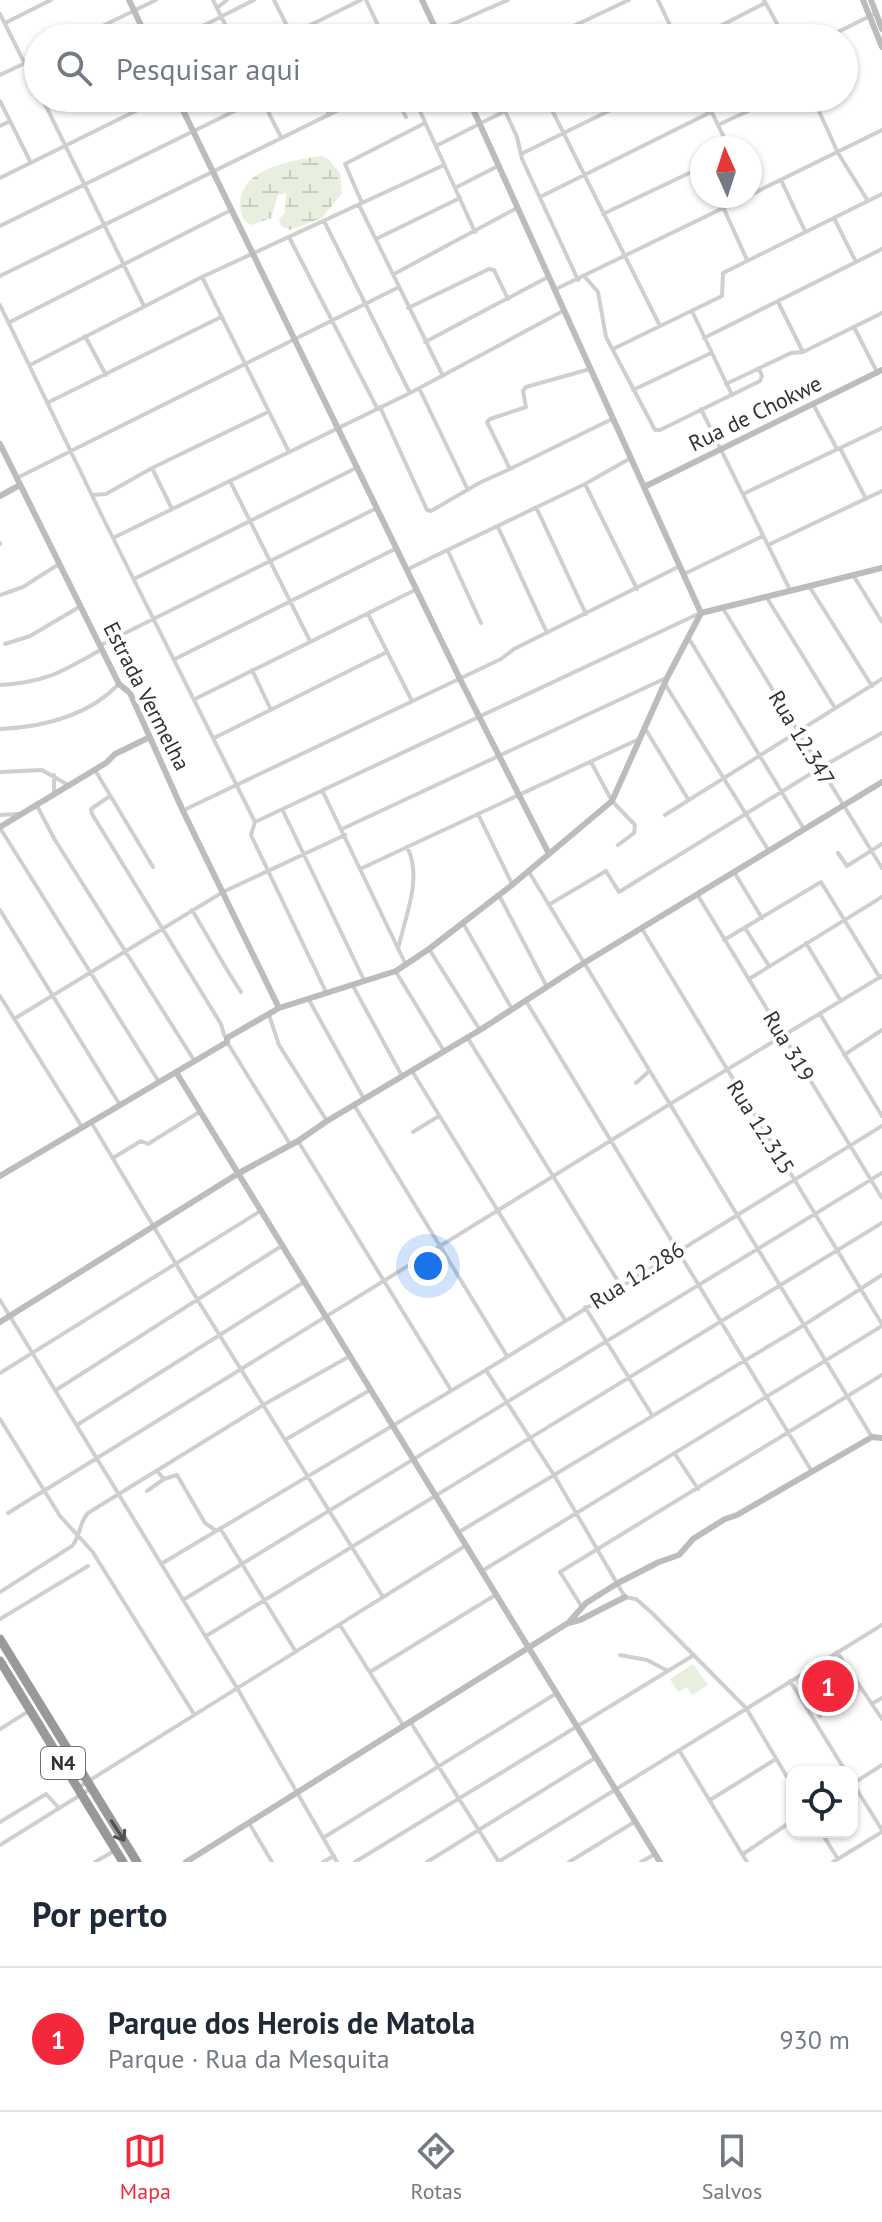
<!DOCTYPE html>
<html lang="pt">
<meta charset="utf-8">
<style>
body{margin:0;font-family:"PT Sans",sans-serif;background:#f2f2f3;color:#1f2937}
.controls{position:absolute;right:24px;bottom:24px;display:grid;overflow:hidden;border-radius:16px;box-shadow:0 2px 6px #0004}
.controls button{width:72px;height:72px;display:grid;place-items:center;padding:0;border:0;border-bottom:2px solid #e0e1e3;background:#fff;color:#1f2937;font:40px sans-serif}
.compass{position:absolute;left:690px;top:136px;width:72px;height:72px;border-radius:50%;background:#fff;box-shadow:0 2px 6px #0004;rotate:357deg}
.you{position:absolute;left:428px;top:1266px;width:28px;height:28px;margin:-20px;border:6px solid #fff;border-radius:50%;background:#1a73e8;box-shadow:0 0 0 12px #1a73e833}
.badge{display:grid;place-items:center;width:52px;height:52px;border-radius:50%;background:#f3293b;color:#fff;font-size:26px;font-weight:700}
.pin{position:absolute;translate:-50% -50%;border:4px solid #fff;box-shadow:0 2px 8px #0006}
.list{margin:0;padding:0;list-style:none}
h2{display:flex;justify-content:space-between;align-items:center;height:104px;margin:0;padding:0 32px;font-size:34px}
h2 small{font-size:26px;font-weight:400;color:#747a83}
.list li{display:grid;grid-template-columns:52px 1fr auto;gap:24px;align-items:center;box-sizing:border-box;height:144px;padding:0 32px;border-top:2px solid #e0e1e3}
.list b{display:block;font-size:30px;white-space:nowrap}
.list p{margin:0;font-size:26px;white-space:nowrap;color:#747a83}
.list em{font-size:26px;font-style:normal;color:#747a83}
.icon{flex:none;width:44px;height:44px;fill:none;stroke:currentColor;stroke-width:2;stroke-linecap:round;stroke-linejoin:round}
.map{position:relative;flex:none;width:882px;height:1862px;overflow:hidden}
.search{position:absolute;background:#fff;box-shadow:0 2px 6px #0004;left:24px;right:24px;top:24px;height:88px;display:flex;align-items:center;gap:20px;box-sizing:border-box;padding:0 28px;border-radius:44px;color:#747a83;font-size:30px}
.sheet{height:248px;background:#fff}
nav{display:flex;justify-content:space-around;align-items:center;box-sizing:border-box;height:112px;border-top:2px solid #e0e1e3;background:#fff;font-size:22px;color:#747a83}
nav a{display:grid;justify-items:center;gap:4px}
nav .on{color:#f3293b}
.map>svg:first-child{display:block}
.green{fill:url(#green-dots)}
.wetland{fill:url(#wetland-marsh)}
.pitch{fill:#e8efdf}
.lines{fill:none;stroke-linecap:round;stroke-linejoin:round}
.street{stroke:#cfcfcf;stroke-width:4}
.secondary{stroke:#bcbcbc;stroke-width:6}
.highway{stroke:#999;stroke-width:9}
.oneway{stroke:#515151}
.labels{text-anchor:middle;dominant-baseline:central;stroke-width:8;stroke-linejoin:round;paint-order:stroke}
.shield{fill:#fff;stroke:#707070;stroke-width:2}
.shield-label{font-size:20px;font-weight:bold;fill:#323232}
.street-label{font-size:22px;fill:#323232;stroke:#fff}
</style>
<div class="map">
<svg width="882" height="1862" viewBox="0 0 882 1862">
<defs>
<pattern id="green-dots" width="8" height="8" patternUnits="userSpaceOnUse" patternTransform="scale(2)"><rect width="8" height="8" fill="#e8efdf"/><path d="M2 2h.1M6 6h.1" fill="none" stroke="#c7cdc0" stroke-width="1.8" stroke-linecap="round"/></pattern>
<pattern id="wetland-marsh" width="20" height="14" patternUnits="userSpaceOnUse" patternTransform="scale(2)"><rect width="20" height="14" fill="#e8efdf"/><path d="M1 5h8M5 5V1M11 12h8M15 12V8" fill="none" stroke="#c7cdc0"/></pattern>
</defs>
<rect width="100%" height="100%" fill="#fff"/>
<path class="green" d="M 838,1656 L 860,1691 L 819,1719 L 796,1681 Z"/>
<path class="wetland" d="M 322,156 L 329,160 L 340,173 L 342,193 L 322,218 L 290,230 L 281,226 L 279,219 L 285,213 L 286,193 L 278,195 L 271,218 L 251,225 C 243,221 240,213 240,204 C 241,167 294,160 322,156 Z"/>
<path class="pitch" d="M 693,1664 L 708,1685 L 692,1695 L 687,1687 L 678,1692 L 670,1679 Z"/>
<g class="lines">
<path class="street" d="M 213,0 L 232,38
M 274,0 L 293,38
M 366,0 L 384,38
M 658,0 L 676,38
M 764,0 L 785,38
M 217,8 L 227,0
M 0,14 L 38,90
M 5,23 L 51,0
M 437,31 L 508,0
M 78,38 L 156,0
M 179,38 L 254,0
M 284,38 L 361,0
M 548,38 L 629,0
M 650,38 L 671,28
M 697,38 L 765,3
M 826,38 L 876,13
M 0,75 L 38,57
M 844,87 L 854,81
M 42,98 L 144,306
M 322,98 L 329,114
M 396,98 L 406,117
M 414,98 L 475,232
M 499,98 L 517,137 L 522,159 L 578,280
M 546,98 L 660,326
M 705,98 L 729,148
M 813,98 L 838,153 L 868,201
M 0,101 L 31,163
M 45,104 L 57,98
M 718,125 L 776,98
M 0,126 L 10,121
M 436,146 L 505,111
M 521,154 L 635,98
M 0,178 L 162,98
M 781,180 L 805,231
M 455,188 L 498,166
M 750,195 L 882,130
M 540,197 L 711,112
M 362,203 L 345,164 L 425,123
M 359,205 L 443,376
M 724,209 L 747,260
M 603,214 L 702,167
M 834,218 L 856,262
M 324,221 L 410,393
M 0,226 L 261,98 L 281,137
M 289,237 L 377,408
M 376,239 L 460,198
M 394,274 L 517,208
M 0,276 L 363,98
M 202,277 L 289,452
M 585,277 L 598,292 L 606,337 L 655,430 L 660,430 L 760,381 L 762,376 L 759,369
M 554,290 L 748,196
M 778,302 L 803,352
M 0,305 L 102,516 L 255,822
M 408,308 L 489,269 L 494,270 L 508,299
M 692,311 L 732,395
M 10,322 L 231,210
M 854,327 L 877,372
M 85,336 L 106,375
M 704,338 L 882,249
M 425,342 L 548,277
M 613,349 L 722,296 L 723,273 L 882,194
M 30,365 L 202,277 L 444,165
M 590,369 L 526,387 L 523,391 L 526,407 L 490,419 L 487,422 L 510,469 L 612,419
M 726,384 L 791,353 L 803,352 L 882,313
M 419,388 L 468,490
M 633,390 L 711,353
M 49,402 L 221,317
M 813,404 L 837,449
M 380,407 L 427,510 L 431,511 L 481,482 L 510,469
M 701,409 L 790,590
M 840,448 L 866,499
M 152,468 L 172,509
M 17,478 L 399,287
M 230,481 L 310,641
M 585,484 L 637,589
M 743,494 L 882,428
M 92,495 L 106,494 L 152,468 L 268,412
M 536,507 L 586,614
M 498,527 L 547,633
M 113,538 L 410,393 L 563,311
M 0,543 L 0,544
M 768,545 L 882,491
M 448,551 L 481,623
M 408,569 L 585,484 L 629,459
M 684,574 L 763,536
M 853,575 L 882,622
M 134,579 L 358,467
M 809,586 L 872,686
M 0,595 L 23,587 L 59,564
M 767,598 L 835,708
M 722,607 L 882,868
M 368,614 L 412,701
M 688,637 L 804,829
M 5,644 L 30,636 L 81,606
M 101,645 L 377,508
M 175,659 L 395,549
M 252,670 L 271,710
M 665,684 L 769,851
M 0,685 C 46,682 62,672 102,649
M 195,699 L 415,590
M 0,729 C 43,727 88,716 119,684
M 646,730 L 688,799
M 214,738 L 387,652
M 591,762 L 612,801 L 635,825 L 634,833 L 618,845
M 95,770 L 153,867
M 0,772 L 42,770 L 68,785
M 323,792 L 406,965
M 54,793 L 54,775
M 110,796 L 91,809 L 92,814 L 221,1024 L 224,1035 L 227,1038
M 36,804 L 55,840 L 194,1060
M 184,810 L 501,659 L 514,649 L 680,566
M 283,811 L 364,980
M 478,814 L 512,884
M 0,815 L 18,814
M 665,815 L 882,679
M 0,828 L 159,1082
M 342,829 L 666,678
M 838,853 L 847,866 L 882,844
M 360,869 L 637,740
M 529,872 L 872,1437
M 734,872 L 762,918
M 697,894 L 882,1198
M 499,895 L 547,987
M 550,904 L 606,871 L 619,892 L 820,768 L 882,733
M 0,910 L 120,1105
M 192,910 C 209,938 223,965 241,992
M 463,923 L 512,1009
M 745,928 L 769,966
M 642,929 L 882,1324
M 724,940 L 821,882 L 880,978
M 806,943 L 841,1001
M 398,949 C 405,917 423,877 407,847
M 429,949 L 480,1030
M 396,972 L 444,1051
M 749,979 L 882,897
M 353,986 L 402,1076
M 327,994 L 251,835 L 255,822 L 698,614
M 0,996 L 82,1127
M 309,1000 L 364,1099
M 526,1001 L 811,1470
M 820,1014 L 882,1116
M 269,1015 L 279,1045 L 327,1121
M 14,1019 L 223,892 L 345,835
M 467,1037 L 621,1286
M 227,1042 L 290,1144
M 844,1055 L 882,1030
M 412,1071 L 565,1320
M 636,1083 L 648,1072
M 354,1105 L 507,1356
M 91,1122 L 197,1299 L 383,1597
M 413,1132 L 439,1116
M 298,1141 L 451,1390
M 113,1158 L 141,1141 L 148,1144 L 201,1111
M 0,1300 L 237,1688 L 337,1862
M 585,1307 L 652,1415
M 486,1370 L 554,1475 L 625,1597 L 636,1599 L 652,1613 L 746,1708 L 792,1785
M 0,1373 L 262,1210
M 56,1390 L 283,1245
M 0,1419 L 60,1516 L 92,1551 L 194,1714
M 77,1425 L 304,1282
M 285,1440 L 370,1390
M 675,1454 L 698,1489
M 157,1471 L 164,1479 L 177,1475 L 205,1523 L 215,1530
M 147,1491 L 164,1479
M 8,1513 L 670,1104 L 882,976
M 220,1528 L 296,1652
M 459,1532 L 804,1325 L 882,1275
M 161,1564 L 486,1370 L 882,1126
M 482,1571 L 882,1326
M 0,1592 L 72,1546 C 81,1536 79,1522 88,1513 L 263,1405 L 350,1356
M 183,1600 L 882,1173
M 582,1607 L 560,1572 L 882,1375
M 0,1619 L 88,1566
M 340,1625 L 403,1725
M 206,1636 L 882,1223
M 837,1652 L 882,1719
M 620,1655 L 647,1660 L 668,1671
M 370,1672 L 497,1594
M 790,1681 L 846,1772
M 873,1703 L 882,1698
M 411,1723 L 499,1862
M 0,1729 L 29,1711
M 679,1750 L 747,1862
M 852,1782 L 882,1830
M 854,1783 L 882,1765
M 79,1787 L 465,1546
M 710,1800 L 776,1759
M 0,1822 L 46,1794 L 59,1808
M 249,1823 L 272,1862
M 821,1832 L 838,1859
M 323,1838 L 557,1693
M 0,1845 L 90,1789
M 743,1854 L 792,1821
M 95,1862 L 114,1851
M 323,1862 L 334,1856
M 355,1862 L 694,1655
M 427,1862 L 595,1758
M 498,1862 L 882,1625
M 569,1862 L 636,1821
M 641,1862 L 655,1854
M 833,1862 L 882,1832"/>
<path class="secondary" d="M 129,0 L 147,38
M 422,0 L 440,38
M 863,0 L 882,47
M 871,0 L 882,29
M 177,98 L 460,679 L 549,854
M 468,98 L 701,613
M 0,444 L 119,684 L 130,693 L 183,811 L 279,1008
M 644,487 L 882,370
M 0,496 L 20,485
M 0,827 L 106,763 L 115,754 L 150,737
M 176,1072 L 660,1862
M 0,1176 L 227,1042 L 227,1038 L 279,1008 L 396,971 L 429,949 L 512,885 L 612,801 L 667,678 L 701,613 L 882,568
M 0,1322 L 239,1173 L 298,1141 L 327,1121 L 480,1030 L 584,963 L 882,782
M 569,1622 L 586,1603 L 618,1583 L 659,1562 L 679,1555 L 693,1539 L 725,1519 L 737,1515 L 872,1437 L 882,1438
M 186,1862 L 568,1623 L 580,1620 L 625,1597"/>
<path class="highway" d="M 0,1639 L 137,1862
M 0,1661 L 123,1862"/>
</g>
<defs><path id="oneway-shaft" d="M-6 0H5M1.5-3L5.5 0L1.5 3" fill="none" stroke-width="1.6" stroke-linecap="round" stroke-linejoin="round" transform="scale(2)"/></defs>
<use class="oneway" href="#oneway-shaft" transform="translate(118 1831) rotate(57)"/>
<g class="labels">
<rect class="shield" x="41" y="1747" width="44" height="32" rx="6"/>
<g class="shield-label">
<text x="63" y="1763">N4</text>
</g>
<g class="street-label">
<text transform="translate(755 413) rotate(-26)">Rua de Chokwe</text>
<text transform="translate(147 696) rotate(63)">Estrada Vermelha</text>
<text transform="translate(802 738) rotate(59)">Rua 12.347</text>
<text transform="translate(789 1046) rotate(59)">Rua 319</text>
<text transform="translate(761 1127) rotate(58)">Rua 12.315</text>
<text transform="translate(637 1275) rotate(-32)">Rua 12.286</text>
</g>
</g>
</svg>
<div class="controls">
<button><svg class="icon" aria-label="locate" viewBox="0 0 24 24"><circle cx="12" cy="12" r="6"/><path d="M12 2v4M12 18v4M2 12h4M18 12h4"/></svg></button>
</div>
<svg class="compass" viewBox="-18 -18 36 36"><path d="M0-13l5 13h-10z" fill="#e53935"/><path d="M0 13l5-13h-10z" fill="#747a83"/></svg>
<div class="you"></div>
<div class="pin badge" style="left:828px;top:1686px">1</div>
<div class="search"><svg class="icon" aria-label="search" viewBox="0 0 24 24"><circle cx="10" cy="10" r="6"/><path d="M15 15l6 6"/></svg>Pesquisar aqui</div>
</div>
<section class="sheet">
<h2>Por perto<small></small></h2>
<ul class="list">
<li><span class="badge">1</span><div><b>Parque dos Herois de Matola</b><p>Parque · Rua da Mesquita</p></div><em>930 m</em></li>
</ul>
</section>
<nav>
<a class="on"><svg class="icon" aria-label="map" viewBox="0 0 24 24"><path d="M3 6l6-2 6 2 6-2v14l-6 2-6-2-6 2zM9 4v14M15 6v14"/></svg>Mapa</a>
<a><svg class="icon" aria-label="directions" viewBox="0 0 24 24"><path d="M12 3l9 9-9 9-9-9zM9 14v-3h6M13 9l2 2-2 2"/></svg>Rotas</a>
<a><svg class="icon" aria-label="saved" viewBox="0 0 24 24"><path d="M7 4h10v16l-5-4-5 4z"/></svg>Salvos</a>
</nav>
